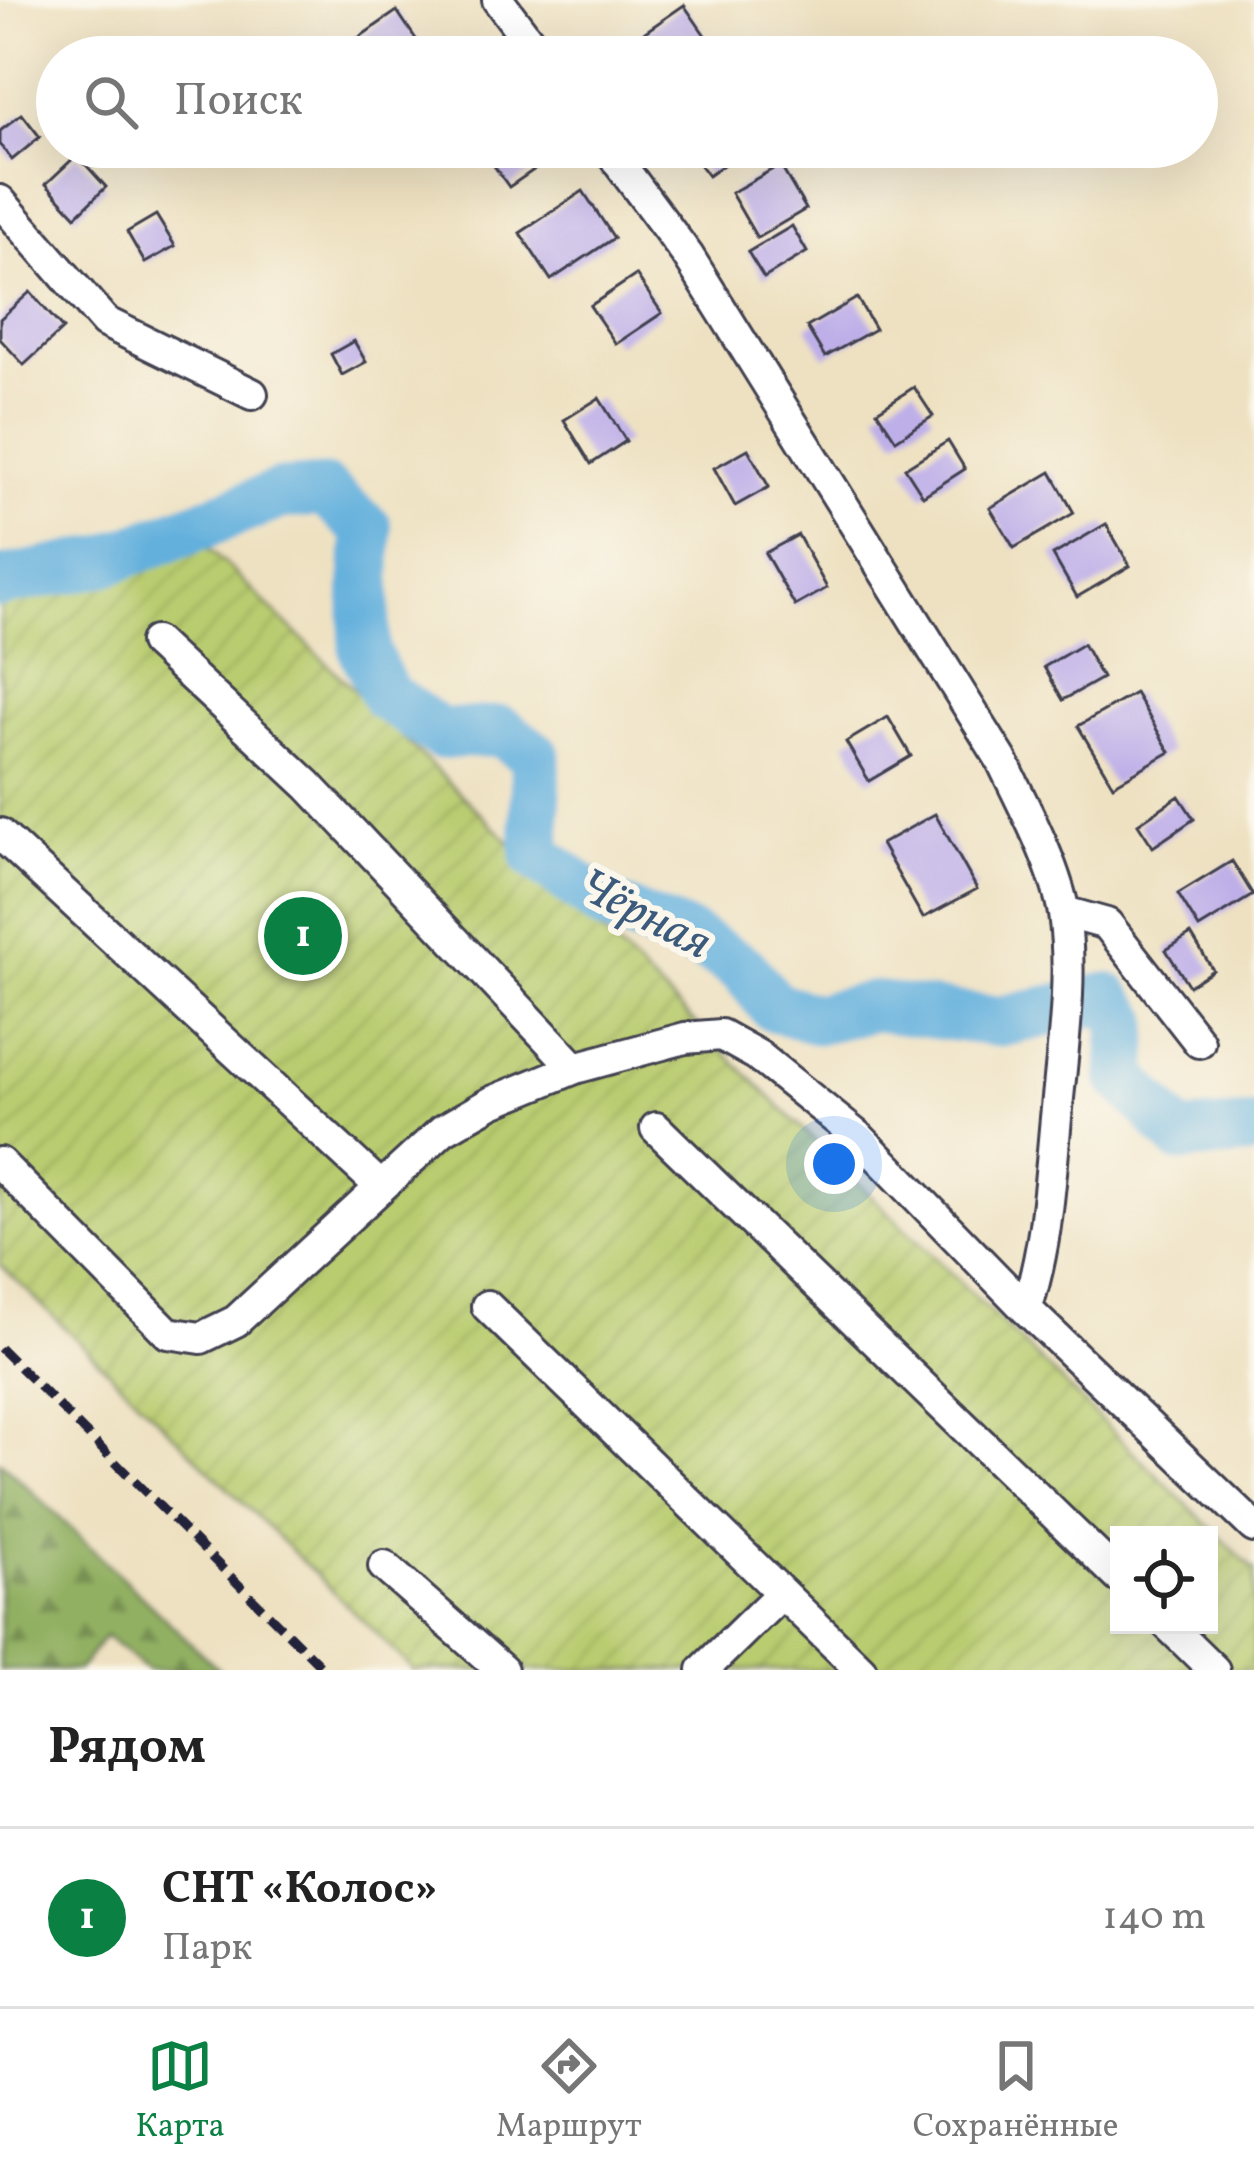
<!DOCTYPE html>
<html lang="ru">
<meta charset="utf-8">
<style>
body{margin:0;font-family:Vollkorn,serif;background:#f2f2f2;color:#222}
.controls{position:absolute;right:36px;bottom:36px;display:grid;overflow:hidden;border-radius:0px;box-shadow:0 12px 48px #0002}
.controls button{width:108px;height:108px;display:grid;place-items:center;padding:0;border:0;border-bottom:3px solid #e0e0e0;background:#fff;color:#222;font:60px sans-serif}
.you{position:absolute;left:834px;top:1164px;width:42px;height:42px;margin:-30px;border:9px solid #fff;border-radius:50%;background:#1a73e8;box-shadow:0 0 0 18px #1a73e833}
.badge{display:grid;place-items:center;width:78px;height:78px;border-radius:50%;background:#0b8043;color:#fff;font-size:39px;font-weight:700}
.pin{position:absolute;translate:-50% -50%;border:6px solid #fff;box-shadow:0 3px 12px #0006}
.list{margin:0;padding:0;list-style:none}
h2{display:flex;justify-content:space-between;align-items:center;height:156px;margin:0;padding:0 48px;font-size:51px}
h2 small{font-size:39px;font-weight:400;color:#767676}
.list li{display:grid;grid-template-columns:78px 1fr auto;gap:36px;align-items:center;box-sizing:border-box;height:180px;padding:0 48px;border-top:3px solid #e0e0e0}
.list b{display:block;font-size:45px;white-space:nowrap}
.list p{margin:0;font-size:39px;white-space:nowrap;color:#767676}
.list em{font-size:39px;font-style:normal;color:#767676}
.icon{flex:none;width:66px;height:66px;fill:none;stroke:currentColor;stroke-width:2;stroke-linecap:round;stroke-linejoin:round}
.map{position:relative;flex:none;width:1254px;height:1670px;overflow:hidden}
.search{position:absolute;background:#fff;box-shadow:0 12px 48px #0002;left:36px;right:36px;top:36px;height:132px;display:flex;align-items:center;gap:30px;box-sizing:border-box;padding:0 42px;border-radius:66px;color:#767676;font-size:45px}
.sheet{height:336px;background:#fff}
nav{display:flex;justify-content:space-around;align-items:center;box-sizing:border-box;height:168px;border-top:3px solid #e0e0e0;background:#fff;font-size:33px;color:#767676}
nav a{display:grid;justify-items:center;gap:6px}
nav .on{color:#0b8043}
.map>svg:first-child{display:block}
.forest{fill:url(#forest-firs);stroke:#5a694e;stroke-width:3}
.garden{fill:url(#garden-furrows);stroke:#6e7755;stroke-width:3;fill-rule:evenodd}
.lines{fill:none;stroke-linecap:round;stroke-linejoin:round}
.river{stroke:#63b0dd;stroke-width:51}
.building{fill:#beafe8}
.minor-casing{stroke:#413f4f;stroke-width:36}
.minor{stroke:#fff;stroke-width:30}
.rail{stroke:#22223b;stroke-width:9;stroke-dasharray:18 9;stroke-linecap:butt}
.labels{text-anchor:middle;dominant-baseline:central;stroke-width:12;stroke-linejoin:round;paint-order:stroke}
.water-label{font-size:48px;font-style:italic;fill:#3c5b7c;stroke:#fbf7ec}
</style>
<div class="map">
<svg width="1254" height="1670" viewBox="0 0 1254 1670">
<defs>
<pattern id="forest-firs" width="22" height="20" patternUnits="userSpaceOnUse" patternTransform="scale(3)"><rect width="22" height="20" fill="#92b062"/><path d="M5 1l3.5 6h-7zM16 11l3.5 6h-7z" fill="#778f52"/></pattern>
<pattern id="garden-furrows" width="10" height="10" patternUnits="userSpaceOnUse" patternTransform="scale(3)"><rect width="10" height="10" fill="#b9cc6f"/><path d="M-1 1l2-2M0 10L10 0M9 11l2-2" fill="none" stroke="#9faf61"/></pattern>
</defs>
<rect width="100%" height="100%" fill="#fbf7ec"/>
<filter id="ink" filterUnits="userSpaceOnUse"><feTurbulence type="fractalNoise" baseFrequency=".00833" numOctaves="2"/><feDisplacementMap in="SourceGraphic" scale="24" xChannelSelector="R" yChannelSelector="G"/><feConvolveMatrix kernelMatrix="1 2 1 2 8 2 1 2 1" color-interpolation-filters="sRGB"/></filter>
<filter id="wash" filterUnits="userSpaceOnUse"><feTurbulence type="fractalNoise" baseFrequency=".004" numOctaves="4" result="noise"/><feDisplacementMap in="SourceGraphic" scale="48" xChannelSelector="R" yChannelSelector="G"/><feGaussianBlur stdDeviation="2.7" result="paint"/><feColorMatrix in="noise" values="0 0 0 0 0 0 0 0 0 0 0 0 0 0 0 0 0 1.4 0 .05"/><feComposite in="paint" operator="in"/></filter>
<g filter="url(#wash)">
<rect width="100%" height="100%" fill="#eee1c1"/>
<path class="forest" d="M 0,1461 L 219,1670 L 147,1670 L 105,1636 L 79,1670 L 0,1670 Z"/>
<path class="garden" d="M 208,547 L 1254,1570 L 1254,1670 L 413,1670 L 0,1264 L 0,607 L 140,561 ZM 1119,1535 L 1209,1535 L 1209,1625 L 1119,1625 Z"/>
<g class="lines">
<path class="river" d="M 0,582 L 107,560 L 281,494 L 324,491 L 367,529 L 364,650 L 386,696 L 441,734 L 501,731 L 535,756 L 536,855 L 605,906 L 693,939 L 743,969 L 773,1006 L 816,1019 L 874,1006 L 1000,1022 L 1107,998 L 1125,1021 L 1122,1077 L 1180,1137 L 1254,1130"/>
</g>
<g id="blocks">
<path class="building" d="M 684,5 L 711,44 L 692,57 L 620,57 L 616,52 Z
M 397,11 L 428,57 L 337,57 L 335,54 Z
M 22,114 L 40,137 L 12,160 L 0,145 L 0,131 Z
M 494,147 L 528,147 L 541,165 L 509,187 L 485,153 Z
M 686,147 L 748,147 L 708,176 Z
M 77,155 L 106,187 L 76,216 L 46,184 Z
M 780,165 L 806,209 L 757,238 L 731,193 Z
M 583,191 L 614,238 L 551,280 L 520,233 Z
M 156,215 L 175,246 L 145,263 L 127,232 Z
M 792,226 L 807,252 L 764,278 L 748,252 Z
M 636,275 L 662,313 L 616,344 L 590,306 Z
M 30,292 L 63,329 L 24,365 L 0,339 L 0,319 Z
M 857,298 L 875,329 L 825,357 L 807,327 Z
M 354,341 L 366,362 L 342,375 L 331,354 Z
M 914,387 L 933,416 L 896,440 L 877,411 Z
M 599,398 L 626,441 L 591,464 L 564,420 Z
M 948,441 L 965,469 L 923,496 L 905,468 Z
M 748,449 L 769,487 L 735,506 L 714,468 Z
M 1051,472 L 1074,513 L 1014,548 L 990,508 Z
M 1106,524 L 1130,566 L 1077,597 L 1053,555 Z
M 798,535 L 827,588 L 795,606 L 765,553 Z
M 1083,644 L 1102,678 L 1063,700 L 1044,667 Z
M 1135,693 L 1170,752 L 1113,785 L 1078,726 Z
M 888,717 L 911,756 L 869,781 L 846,742 Z
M 1179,796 L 1194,819 L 1153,847 L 1138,824 Z
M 935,814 L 977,889 L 923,918 L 881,844 Z
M 1232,861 L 1253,895 L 1199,928 L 1178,894 Z
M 1191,934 L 1213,970 L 1189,986 L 1166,950 Z"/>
</g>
</g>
<g filter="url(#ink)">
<use href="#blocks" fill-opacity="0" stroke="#413f4f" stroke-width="3"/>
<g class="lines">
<defs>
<path id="minor" d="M 498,0 L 541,57
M 607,147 L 688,256 L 1001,759 C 1022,803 1056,866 1064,914 C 1073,976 1063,1046 1057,1108 C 1050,1176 1048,1244 1026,1309 L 1254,1527
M 0,201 L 105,322 L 252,394
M 155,642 L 308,785 L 575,1068
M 0,834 L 381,1187
M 1064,912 L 1107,924 L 1199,1042
M 656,1128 L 1119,1577
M 0,1163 L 168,1333 L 201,1338 L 236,1321 L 443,1130 L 492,1102 L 575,1068 L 685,1038 L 721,1035 L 757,1055 L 861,1139 L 1026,1309
M 487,1306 L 861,1670
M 384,1566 L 502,1670
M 1168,1625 L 1214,1670
M 703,1670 L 782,1593"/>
</defs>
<use href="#minor" class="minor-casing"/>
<use href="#minor" class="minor"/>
<path class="rail" d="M 0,1348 L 325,1670"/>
</g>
</g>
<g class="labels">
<g class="water-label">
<text transform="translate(644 916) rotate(27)">Чёрная</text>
</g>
</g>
</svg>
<div class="controls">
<button><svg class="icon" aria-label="locate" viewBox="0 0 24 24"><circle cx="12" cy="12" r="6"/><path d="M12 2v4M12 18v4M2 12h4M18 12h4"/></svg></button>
</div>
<div class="you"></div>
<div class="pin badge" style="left:303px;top:936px">1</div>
<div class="search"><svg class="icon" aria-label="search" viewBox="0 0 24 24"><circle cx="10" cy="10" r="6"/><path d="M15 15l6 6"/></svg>Поиск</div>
</div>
<section class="sheet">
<h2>Рядом<small></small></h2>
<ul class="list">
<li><span class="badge">1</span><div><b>СНТ «Колос»</b><p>Парк</p></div><em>140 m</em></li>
</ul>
</section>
<nav>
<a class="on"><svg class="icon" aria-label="map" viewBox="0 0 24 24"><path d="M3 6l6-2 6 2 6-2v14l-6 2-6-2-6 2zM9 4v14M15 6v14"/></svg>Карта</a>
<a><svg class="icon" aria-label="directions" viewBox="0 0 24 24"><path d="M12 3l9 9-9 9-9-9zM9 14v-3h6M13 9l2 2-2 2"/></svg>Маршрут</a>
<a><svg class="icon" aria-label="saved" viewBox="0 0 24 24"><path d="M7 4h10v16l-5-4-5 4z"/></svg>Сохранённые</a>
</nav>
